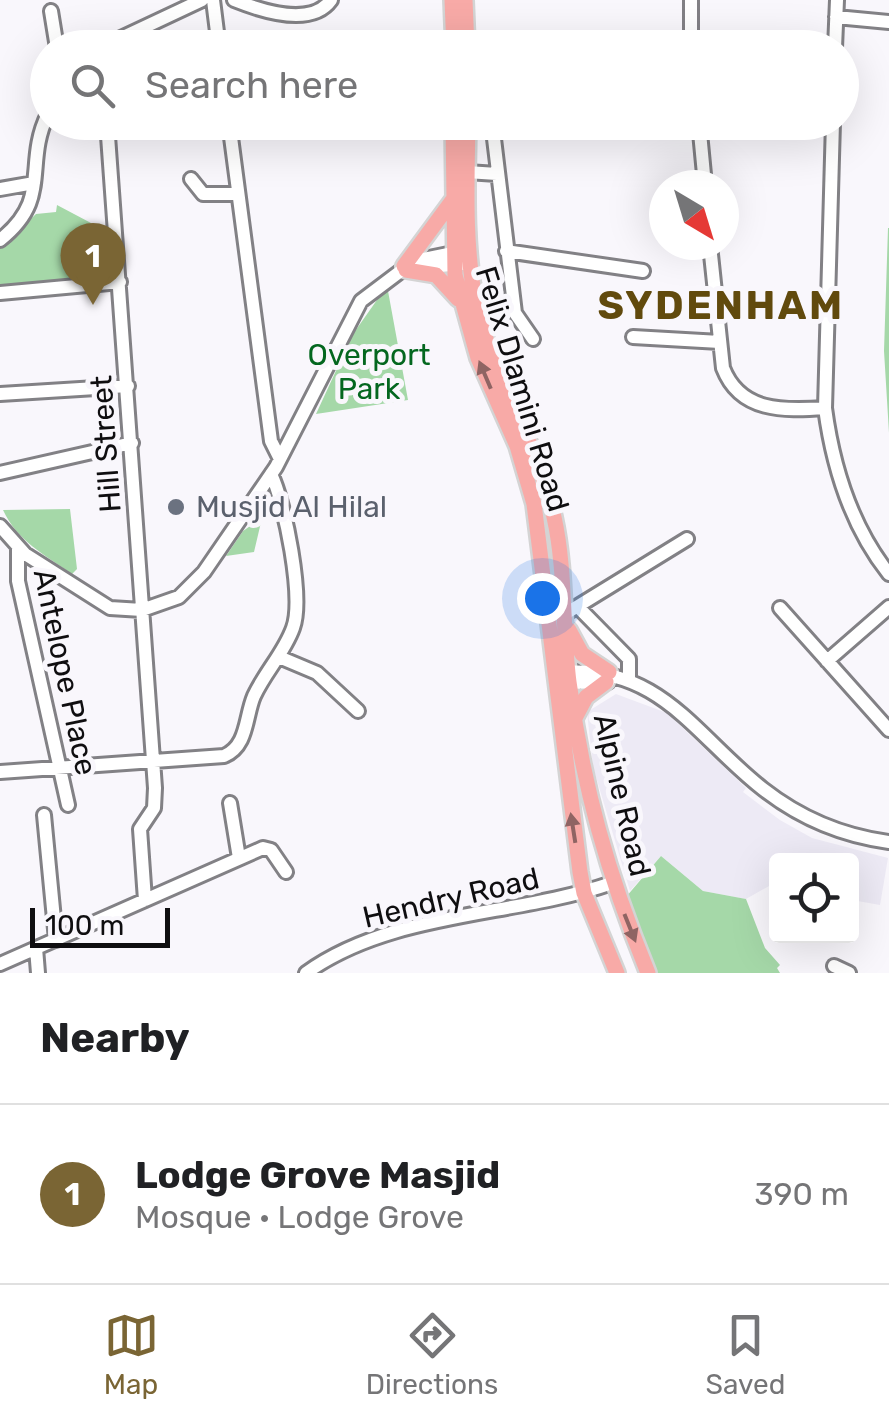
<!DOCTYPE html>
<meta charset="utf-8">
<style>
body{margin:0;font-family:Rubik,sans-serif;background:#f2f2f2;color:#202124}
.controls{position:absolute;right:30px;bottom:30px;display:grid;overflow:hidden;border-radius:10px;box-shadow:0 10px 40px #0002}
.controls button{width:90px;height:90px;display:grid;place-items:center;padding:0;border:0;border-bottom:2px solid #e0e0e0;background:#fff;color:#202124;font:50px sans-serif}
.compass{position:absolute;left:649px;top:170px;width:90px;height:90px;border-radius:50%;background:#fff;box-shadow:0 10px 40px #0002;rotate:142deg}
.scale{position:absolute;left:30px;bottom:25px;width:140px;box-sizing:border-box;padding-left:10px;border:5px solid #0f0e10;border-top:0;font-size:28px;line-height:35px;white-space:nowrap;color:#0f0e10;-webkit-text-stroke:8px #f9f7fc;paint-order:stroke}
.you{position:absolute;left:542px;top:598px;width:35px;height:35px;margin:-25px;border:8px solid #fff;border-radius:50%;background:#1a73e8;box-shadow:0 0 0 15px #1a73e833}
.badge{display:grid;place-items:center;width:65px;height:65px;border-radius:50%;background:#7a6534;color:#fff;font-size:32px;font-weight:700}
.pin{position:absolute;translate:-50% -82px;filter:drop-shadow(0 2px 5px #0008)}
.pin::after{content:'';position:absolute;top:52px;width:35px;height:30px;background:inherit;clip-path:polygon(0 0,100% 0,50% 100%)}
.list{margin:0;padding:0;list-style:none}
h2{display:flex;justify-content:space-between;align-items:center;height:130px;margin:0;padding:0 40px;font-size:42px}
h2 small{font-size:32px;font-weight:400;color:#757577}
.list li{display:grid;grid-template-columns:65px 1fr auto;gap:30px;align-items:center;box-sizing:border-box;height:180px;padding:0 40px;border-top:2px solid #e0e0e0}
.list b{display:block;font-size:38px;white-space:nowrap}
.list p{margin:0;font-size:32px;white-space:nowrap;color:#757577}
.list em{font-size:32px;font-style:normal;color:#757577}
.icon{flex:none;width:55px;height:55px;fill:none;stroke:currentColor;stroke-width:2;stroke-linecap:round;stroke-linejoin:round}
.map{position:relative;flex:none;width:889px;height:973px;overflow:hidden}
.search{position:absolute;background:#fff;box-shadow:0 10px 40px #0002;left:30px;right:30px;top:30px;height:110px;display:flex;align-items:center;gap:25px;box-sizing:border-box;padding:0 35px;border-radius:55px;color:#757577;font-size:38px}
.sheet{height:310px;background:#fff}
nav{display:flex;justify-content:space-around;align-items:center;box-sizing:border-box;height:140px;border-top:2px solid #e0e0e0;background:#fff;font-size:28px;color:#757577}
nav a{display:grid;justify-items:center;gap:5px}
nav .on{color:#7a6534}
.map>svg:first-child{display:block}
.built{fill:#edeaf5}
.green{fill:#a5d8a8}
.lines{fill:none;stroke-linecap:round;stroke-linejoin:round}
.minor-casing{stroke:#828185;stroke-width:18}
.major-casing{stroke:#d4d4d4;stroke-width:20}
.minor{stroke:#fff;stroke-width:12}
.major{stroke:#f8aaa7;stroke-width:15}
.oneway{fill:#8f6463}
.worship-dot{fill:#6b7280;stroke:#f9f7fc;stroke-width:4}
.labels{text-anchor:middle;dominant-baseline:central;stroke-width:10;stroke-linejoin:round;paint-order:stroke}
.park-label{font-size:30px;fill:#04671f;stroke:#f9f7fc}
.street-label{font-size:30px;fill:#0f0e10;stroke:#f9f7fc}
.worship-label{font-size:30px;fill:#5b616d;stroke:#f9f7fc;text-anchor:start}
.district-label{font-size:40px;font-weight:bold;letter-spacing:2.5px;fill:#614a0d;stroke:#f9f7fc}
</style>
<div class="map">
<svg width="889" height="973" viewBox="0 0 889 973">
<rect width="100%" height="100%" fill="#f9f7fc"/>
<path class="built" d="M 616,694 L 667,713 L 746,788 L 743,792 L 780,820 L 812,838 L 888,858 L 880,905 L 852,900 L 852,861 L 776,861 L 776,882 L 746,899 L 703,891 L 661,856 L 630,891 L 593,767 L 587,712 Z"/>
<path class="green" d="M 57,205 L 91,223 L 112,243 L 115,279 L 0,286 L 0,248 L 36,214 L 56,212 Z
M 888,228 L 889,228 L 889,433 L 884,351 Z
M 384,290 L 388,291 L 408,400 L 316,414 L 353,334 Z
M 70,509 L 77,569 L 72,574 C 45,555 17,541 3,510 Z
M 262,518 L 254,552 L 226,556 L 243,531 Z
M 661,856 L 703,891 L 746,899 L 765,948 L 780,965 L 777,968 L 780,973 L 648,973 L 620,904 Z"/>
<g class="lines">
<defs>
<path id="minor" d="M 213,0 L 219,48
M 234,0 C 259,10 311,28 331,0
M 691,0 L 691,48
M 51,11 L 57,48
M 836,17 L 889,22
M 100,48 L 202,0
M 835,48 L 837,0
M 107,122 L 155,788 L 154,808 L 140,829 L 145,900
M 229,122 L 271,441 L 280,459
M 492,122 L 515,313 L 533,339
M 699,122 L 705,185
M 833,122 L 825,408 C 833,468 851,526 889,574
M 467,172 L 497,174
M 191,179 L 203,194 L 238,194
M 0,189 L 34,183
M 0,240 C 53,198 23,165 48,114
M 710,245 L 723,368 C 740,412 783,411 825,408
M 506,251 L 643,271
M 417,268 L 462,264
M 0,293 L 120,282
M 633,337 L 720,342
M 0,394 L 128,386
M 0,473 L 132,443
M 0,526 L 25,554 L 110,608 L 142,610 L 179,597 L 204,572 L 276,467 L 361,301 L 414,261 L 463,251
M 18,549 L 18,581 L 68,805
M 578,607 L 629,659 L 629,681
M 780,608 L 889,730
M 565,614 L 687,539
M 279,657 L 317,673 L 358,711
M 827,661 L 889,607
M 561,672 C 661,665 694,735 763,789 C 800,818 843,836 889,842
M 563,683 L 608,682
M 0,772 L 224,756 C 248,746 245,717 254,696 C 265,672 284,653 293,628 C 304,598 285,503 271,474
M 230,803 L 239,858
M 44,815 L 56,940
M 36,948 L 38,973
M 0,964 L 263,848 L 271,850 L 286,872
M 834,966 L 849,973
M 306,973 C 392,911 514,917 612,883"/>
<path id="major" d="M 452,0 L 454,48
M 465,0 L 467,48
M 453,122 L 455,275 L 478,358 L 517,446 L 534,504 L 580,872 L 584,893 L 617,973
M 468,122 C 467,183 464,244 476,304 C 492,377 538,443 554,517 C 566,571 562,627 569,682 C 583,787 608,875 648,973
M 404,266 L 452,201
M 406,270 L 436,275 L 458,299
M 569,630 L 582,654 L 609,672
M 575,718 L 586,697 L 606,682"/>
</defs>
<use href="#minor" class="minor-casing"/>
<use href="#major" class="major-casing"/>
<use href="#minor" class="minor"/>
<use href="#major" class="major"/>
</g>
<defs><path id="oneway-solid" d="M-6-.8H1V-3.2L6.5 0L1 3.2V.8H-6Z" transform="scale(2.5)"/></defs>
<g class="oneway">
<use href="#oneway-solid" transform="translate(485 375) rotate(-113)"/>
<use href="#oneway-solid" transform="translate(573 828) rotate(-99)"/>
<use href="#oneway-solid" transform="translate(630 928) rotate(68)"/>
</g>
<circle class="worship-dot" cx="176" cy="507" r="10"/>
<g class="labels">
<g class="park-label">
<text x="369" y="355">Overport<tspan x="369" dy="34">Park</tspan></text>
</g>
<g class="street-label">
<text transform="translate(522 389) rotate(73)">Felix Dlamini Road</text>
<text transform="translate(106 444) rotate(-94)">Hill Street</text>
<text transform="translate(65 672) rotate(78)">Antelope Place</text>
<text transform="translate(622 795) rotate(77)">Alpine Road</text>
<text transform="translate(451 898) rotate(-13)">Hendry Road</text>
</g>
<g class="worship-label">
<text x="196" y="507">Musjid Al Hilal</text>
</g>
<g class="district-label">
<text x="721" y="305">SYDENHAM</text>
</g>
</g>
</svg>
<div class="controls">
<button><svg class="icon" aria-label="locate" viewBox="0 0 24 24"><circle cx="12" cy="12" r="6"/><path d="M12 2v4M12 18v4M2 12h4M18 12h4"/></svg></button>
</div>
<svg class="compass" viewBox="-18 -18 36 36"><path d="M0-13l5 13h-10z" fill="#e53935"/><path d="M0 13l5-13h-10z" fill="#757577"/></svg>
<div class="scale">100 m</div>
<div class="you"></div>
<div class="pin badge" style="left:93px;top:305px">1</div>
<div class="search"><svg class="icon" aria-label="search" viewBox="0 0 24 24"><circle cx="10" cy="10" r="6"/><path d="M15 15l6 6"/></svg>Search here</div>
</div>
<section class="sheet">
<h2>Nearby<small></small></h2>
<ul class="list">
<li><span class="badge">1</span><div><b>Lodge Grove Masjid</b><p>Mosque · Lodge Grove</p></div><em>390 m</em></li>
</ul>
</section>
<nav>
<a class="on"><svg class="icon" aria-label="map" viewBox="0 0 24 24"><path d="M3 6l6-2 6 2 6-2v14l-6 2-6-2-6 2zM9 4v14M15 6v14"/></svg>Map</a>
<a><svg class="icon" aria-label="directions" viewBox="0 0 24 24"><path d="M12 3l9 9-9 9-9-9zM9 14v-3h6M13 9l2 2-2 2"/></svg>Directions</a>
<a><svg class="icon" aria-label="saved" viewBox="0 0 24 24"><path d="M7 4h10v16l-5-4-5 4z"/></svg>Saved</a>
</nav>
